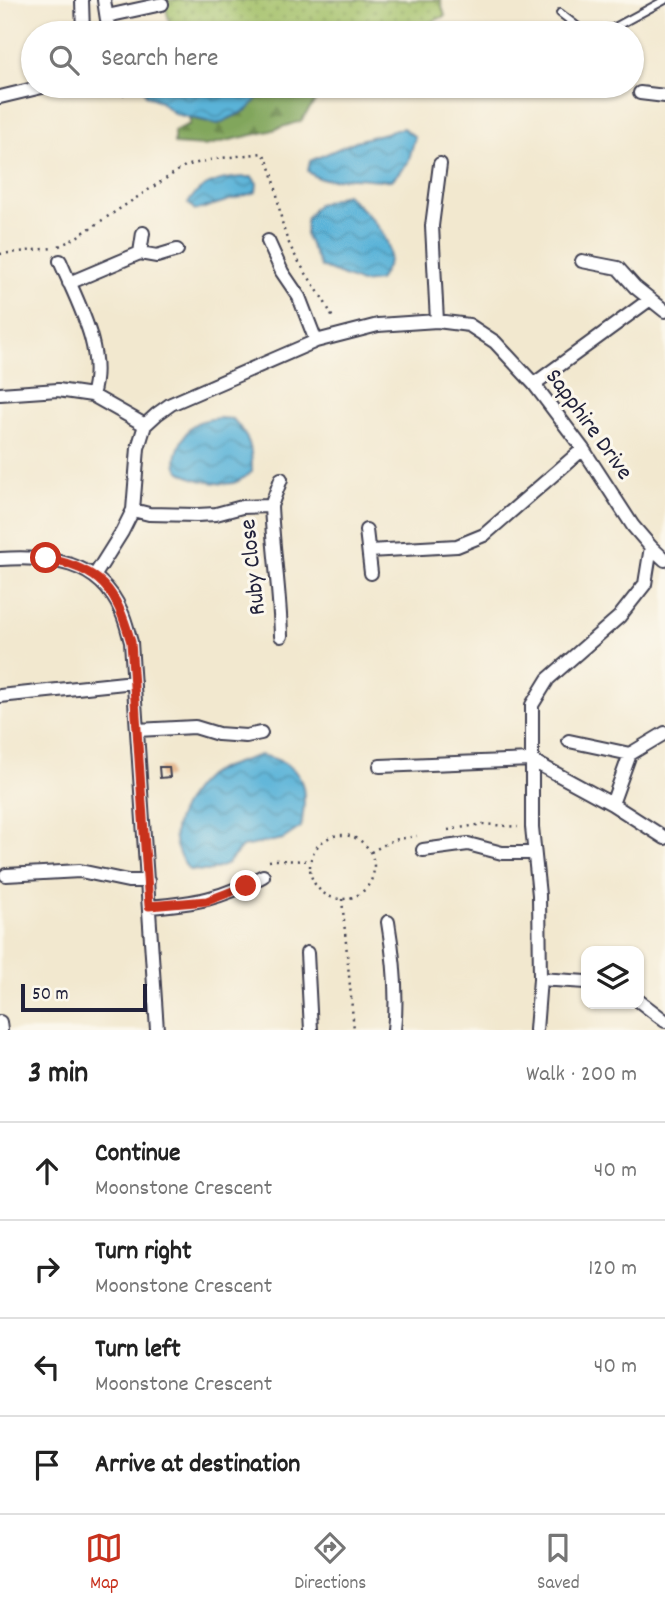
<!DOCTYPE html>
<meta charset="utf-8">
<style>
body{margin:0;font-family:Dekko,sans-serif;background:#f6f6f6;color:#222}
.controls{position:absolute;right:21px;bottom:21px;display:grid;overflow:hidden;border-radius:14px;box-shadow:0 2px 5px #0004}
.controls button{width:63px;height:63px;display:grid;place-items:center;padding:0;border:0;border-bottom:2px solid #e0e0e0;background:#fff;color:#222;font:35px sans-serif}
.scale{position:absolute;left:21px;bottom:18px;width:126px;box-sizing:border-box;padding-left:7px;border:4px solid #22223b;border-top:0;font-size:19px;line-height:24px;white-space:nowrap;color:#22223b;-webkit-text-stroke:5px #fbf7ec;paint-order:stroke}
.stop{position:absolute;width:21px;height:21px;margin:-16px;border:5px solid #c8321e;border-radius:50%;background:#fff}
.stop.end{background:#c8321e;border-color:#fff;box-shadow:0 2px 7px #0008}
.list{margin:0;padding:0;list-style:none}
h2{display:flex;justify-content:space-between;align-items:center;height:91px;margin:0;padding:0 28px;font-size:30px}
h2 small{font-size:23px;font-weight:400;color:#767676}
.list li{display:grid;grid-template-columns:46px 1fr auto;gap:21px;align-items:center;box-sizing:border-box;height:98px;padding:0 28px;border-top:2px solid #e0e0e0}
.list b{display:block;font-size:26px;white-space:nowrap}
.list p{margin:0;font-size:23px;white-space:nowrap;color:#767676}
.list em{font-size:23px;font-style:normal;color:#767676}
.icon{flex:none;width:38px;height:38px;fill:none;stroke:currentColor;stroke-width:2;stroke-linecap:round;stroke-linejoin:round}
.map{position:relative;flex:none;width:665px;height:1030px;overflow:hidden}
.search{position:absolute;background:#fff;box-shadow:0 2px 5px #0004;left:21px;right:21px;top:21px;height:77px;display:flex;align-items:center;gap:18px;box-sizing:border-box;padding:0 24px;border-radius:38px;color:#767676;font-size:26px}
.sheet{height:483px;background:#fff}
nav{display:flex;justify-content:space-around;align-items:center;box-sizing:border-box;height:98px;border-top:2px solid #e0e0e0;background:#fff;font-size:19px;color:#767676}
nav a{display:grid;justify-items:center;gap:4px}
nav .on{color:#c8321e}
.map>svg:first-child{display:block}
.grass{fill:url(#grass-dots);stroke:#627050;stroke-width:2}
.forest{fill:url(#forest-firs);stroke:#52644b;stroke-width:2}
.water{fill:url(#water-waves);stroke:#3e6a8a;stroke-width:2}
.building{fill:#e3b488}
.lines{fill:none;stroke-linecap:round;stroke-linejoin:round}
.service-casing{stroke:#414051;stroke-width:10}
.minor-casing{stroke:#414051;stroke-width:16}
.path{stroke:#414051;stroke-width:2.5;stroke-dasharray:2 5;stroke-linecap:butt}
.service{stroke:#fff;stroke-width:6}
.minor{stroke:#fff;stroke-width:12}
.route{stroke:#c8321e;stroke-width:9}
.labels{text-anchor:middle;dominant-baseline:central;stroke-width:6;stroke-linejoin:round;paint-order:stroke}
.street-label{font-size:24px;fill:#22223b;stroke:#fbf7ec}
</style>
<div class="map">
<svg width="665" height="1030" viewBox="0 0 665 1030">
<defs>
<pattern id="grass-dots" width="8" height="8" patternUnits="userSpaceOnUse" patternTransform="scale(1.75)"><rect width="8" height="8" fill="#a2bf66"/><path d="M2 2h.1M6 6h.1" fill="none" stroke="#849b55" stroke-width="1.8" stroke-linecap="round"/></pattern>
<pattern id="forest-firs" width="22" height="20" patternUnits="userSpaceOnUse" patternTransform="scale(1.75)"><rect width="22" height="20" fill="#81a65b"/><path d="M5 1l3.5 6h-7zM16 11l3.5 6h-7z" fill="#69874c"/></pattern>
<pattern id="water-waves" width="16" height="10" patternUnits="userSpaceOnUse" patternTransform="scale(1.75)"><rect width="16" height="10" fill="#5ab3d8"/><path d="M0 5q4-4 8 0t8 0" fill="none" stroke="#4a91b0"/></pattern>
</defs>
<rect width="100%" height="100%" fill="#fbf7ec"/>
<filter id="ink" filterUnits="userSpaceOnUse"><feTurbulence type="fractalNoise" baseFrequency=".0143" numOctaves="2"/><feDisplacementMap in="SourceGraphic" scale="14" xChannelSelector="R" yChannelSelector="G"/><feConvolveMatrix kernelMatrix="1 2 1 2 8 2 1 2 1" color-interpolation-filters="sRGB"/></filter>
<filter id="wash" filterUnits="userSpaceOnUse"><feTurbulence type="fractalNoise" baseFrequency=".00686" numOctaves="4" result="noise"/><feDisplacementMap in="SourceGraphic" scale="28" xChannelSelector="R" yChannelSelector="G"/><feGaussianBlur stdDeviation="1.57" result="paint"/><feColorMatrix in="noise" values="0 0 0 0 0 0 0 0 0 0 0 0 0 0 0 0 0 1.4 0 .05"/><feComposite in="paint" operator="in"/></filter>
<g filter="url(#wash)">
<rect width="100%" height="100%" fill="#f2e8cf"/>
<path class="grass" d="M 164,0 L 440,0 L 445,16 L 406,33 L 172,33 Z"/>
<path class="forest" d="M 250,86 L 308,86 L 318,97 L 301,121 L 270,131 L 204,146 L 174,144 L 174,131 L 190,124 L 189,118 L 218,124 L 249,109 L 255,88 Z"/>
<path class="water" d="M 143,86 L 201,86 L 215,92 L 250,86 L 255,88 L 258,97 L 249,109 L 218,124 L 175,114 L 159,101 L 146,95 Z
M 403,128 L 415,137 L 408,163 L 392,180 C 377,181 365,178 351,178 C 334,178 321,184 308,171 L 310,161 L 356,141 Z
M 252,177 L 257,183 L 256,192 L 204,208 L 195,210 L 188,203 C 202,180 227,177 252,177 Z
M 346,194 C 363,211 394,234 389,261 C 387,268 382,275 379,281 L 361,283 L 321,267 L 306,236 L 306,219 L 317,205 Z
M 219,418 L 233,419 C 250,439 252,445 252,472 C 247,475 239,482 233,483 C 221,485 181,480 177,466 C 173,454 186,428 197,423 C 203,420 212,419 219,418 Z
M 260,755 C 306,764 308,787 301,827 L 283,839 L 242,847 L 226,865 L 210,871 L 189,870 C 183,862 176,851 175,840 C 172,820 190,791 205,778 C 215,768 246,760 260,755 Z"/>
<g id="blocks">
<path class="building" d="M 159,767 L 169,767 L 170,777 L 160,778 Z"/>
</g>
</g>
<g filter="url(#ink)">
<use href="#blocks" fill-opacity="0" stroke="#414051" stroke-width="2"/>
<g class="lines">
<defs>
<path id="service" d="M 560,13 L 586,33
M 604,33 L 665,0"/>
<path id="minor" d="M 82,0 L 83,33
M 104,0 L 109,33
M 107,16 L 162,4
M 120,86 L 121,88
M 640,93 L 665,96
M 0,97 L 46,86
M 268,241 L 282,272 L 299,297 L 316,341
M 140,253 L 143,233
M 60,261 C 77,302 106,350 92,395
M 582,261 L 618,268 L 635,287 L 665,311
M 69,283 L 140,253 L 157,256 L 177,250
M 437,321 L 432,226 L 440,164
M 534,384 L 649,300
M 0,394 L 58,390 L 92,395 L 145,425
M 271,506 L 281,479
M 133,510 L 149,514 L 197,515 L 216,514 L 242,507 L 271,506 C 273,550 280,592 281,636
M 366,530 L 371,573
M 651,547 L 665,560
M 369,551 L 457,546 L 484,535 L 583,449
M 0,559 C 49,556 99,560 121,611 C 126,621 128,632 131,642 L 157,1030
M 95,575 L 122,532 L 133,510 L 138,448 L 145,425 L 157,414 L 171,404 L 316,341 L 378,325 L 437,321 L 469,325 L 495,342 L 534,384 L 583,449 L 633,526 L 651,547 L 645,584 L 619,617 L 548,679 L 532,705 L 532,827 L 539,895 L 540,979 L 536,1030
M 0,696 L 134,682
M 137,730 L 195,727 L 218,734 L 246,736 L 261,733
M 569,741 L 630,754 L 665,733
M 380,766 L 531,760 L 612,804 L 665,838
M 612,804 L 630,754
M 423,850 L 468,844 L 502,853 L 534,853
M 6,875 L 80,871 L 128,881 L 148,881
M 149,907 C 196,903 221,899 263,876
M 388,922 C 394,958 398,994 394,1030
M 307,953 L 311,1030
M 540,979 L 586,982
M 639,1001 L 665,1021
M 0,1022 L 1,1030"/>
</defs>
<use href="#service" class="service-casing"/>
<use href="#minor" class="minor-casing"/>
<path class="path" d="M 59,246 L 72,240 L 185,166 L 214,159 L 263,153 C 280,180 276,213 288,241 C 300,270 323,293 334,321
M 0,254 L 53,248
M 448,830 L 483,824 L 518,827
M310 867a32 32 0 1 1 64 0a32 32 0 1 1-64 0Z
M 371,852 L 393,840 L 417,836
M 269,861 L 275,860 L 311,861
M 342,899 L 354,1030"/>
<use href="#service" class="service"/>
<use href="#minor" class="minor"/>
</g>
</g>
<g class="lines" filter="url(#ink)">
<path class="route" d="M 46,558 C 103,571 115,588 131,642 L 149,906 L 207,901 L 246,886"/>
</g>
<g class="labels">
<g class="street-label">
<text transform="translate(588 425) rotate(54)">Sapphire Drive</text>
<text transform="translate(254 567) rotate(-96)">Ruby Close</text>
</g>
</g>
</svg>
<div class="controls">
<button><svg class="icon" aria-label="layers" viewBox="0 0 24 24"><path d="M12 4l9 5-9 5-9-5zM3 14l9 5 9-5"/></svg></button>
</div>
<div class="scale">50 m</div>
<div class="stop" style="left:46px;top:558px"></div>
<div class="stop end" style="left:246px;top:886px"></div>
<div class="search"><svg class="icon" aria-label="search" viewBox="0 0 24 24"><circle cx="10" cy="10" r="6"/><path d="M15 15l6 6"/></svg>Search here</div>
</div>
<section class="sheet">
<h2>3 min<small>Walk · 200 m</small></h2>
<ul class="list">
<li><svg class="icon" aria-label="ahead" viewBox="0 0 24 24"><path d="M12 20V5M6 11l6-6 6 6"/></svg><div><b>Continue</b><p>Moonstone Crescent</p></div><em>40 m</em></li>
<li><svg class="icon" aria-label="right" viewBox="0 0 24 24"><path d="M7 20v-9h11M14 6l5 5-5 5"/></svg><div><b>Turn right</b><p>Moonstone Crescent</p></div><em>120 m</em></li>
<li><svg class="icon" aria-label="left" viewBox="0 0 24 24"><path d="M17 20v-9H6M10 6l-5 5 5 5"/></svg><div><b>Turn left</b><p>Moonstone Crescent</p></div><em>40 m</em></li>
<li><svg class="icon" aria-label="arrive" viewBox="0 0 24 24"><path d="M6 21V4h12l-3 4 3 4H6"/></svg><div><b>Arrive at destination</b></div></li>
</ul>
</section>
<nav>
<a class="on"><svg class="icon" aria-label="map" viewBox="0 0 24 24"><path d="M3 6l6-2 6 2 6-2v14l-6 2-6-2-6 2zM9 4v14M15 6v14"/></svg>Map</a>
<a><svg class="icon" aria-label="directions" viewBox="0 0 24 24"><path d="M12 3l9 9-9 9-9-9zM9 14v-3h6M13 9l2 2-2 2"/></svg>Directions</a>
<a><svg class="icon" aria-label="saved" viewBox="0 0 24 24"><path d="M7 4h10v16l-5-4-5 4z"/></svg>Saved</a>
</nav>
